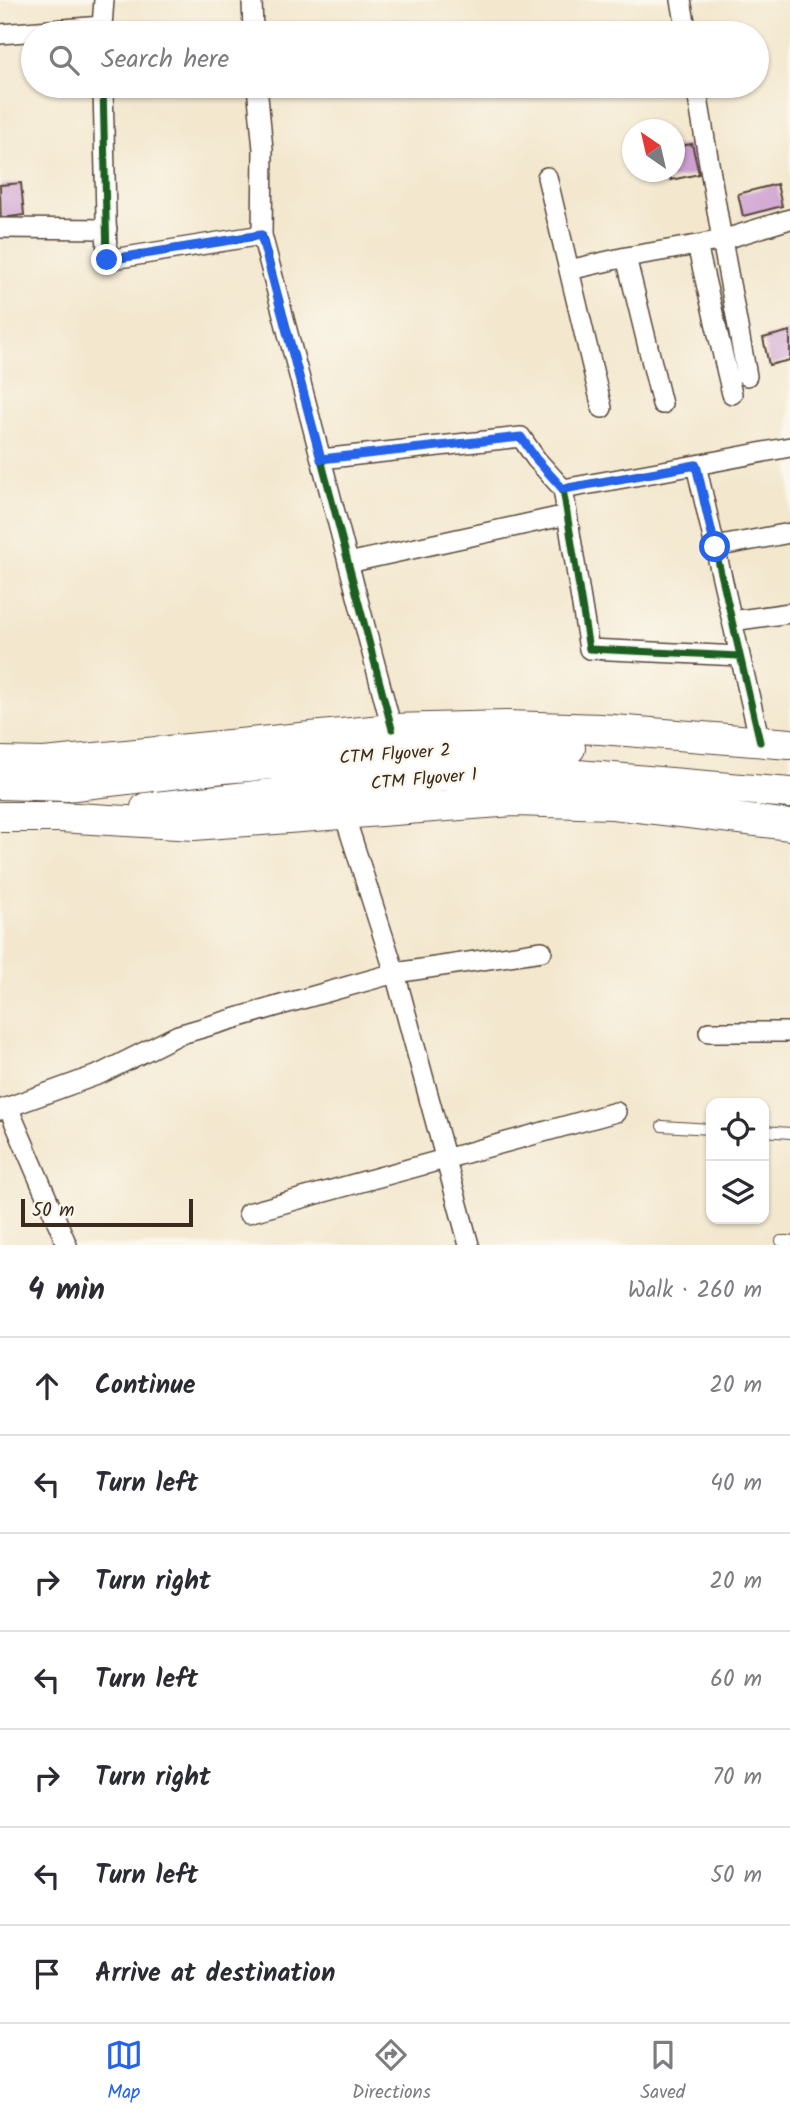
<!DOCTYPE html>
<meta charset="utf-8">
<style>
body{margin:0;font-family:Kalam,sans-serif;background:#f7f7f7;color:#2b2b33}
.controls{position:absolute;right:21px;bottom:21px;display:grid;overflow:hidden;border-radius:14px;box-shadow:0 2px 5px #0004}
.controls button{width:63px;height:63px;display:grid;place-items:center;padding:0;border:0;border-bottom:2px solid #e1e1e2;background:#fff;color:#2b2b33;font:35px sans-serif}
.compass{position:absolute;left:622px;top:119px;width:63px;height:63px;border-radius:50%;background:#fff;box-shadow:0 2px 5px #0004;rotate:326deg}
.scale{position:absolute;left:21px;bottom:18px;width:172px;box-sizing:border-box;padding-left:7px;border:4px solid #3b2a1e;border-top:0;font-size:19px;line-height:24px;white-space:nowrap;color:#3b2a1e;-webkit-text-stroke:5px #fbf7ec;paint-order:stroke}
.stop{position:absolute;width:21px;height:21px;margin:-16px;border:5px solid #2563eb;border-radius:50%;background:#fff}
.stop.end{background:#2563eb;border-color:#fff;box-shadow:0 2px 7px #0008}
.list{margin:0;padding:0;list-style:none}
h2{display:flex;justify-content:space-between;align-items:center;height:91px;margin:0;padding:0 28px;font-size:30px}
h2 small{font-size:23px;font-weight:400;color:#7c7c81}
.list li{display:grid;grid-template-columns:46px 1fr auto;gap:21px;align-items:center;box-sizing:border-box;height:98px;padding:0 28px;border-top:2px solid #e1e1e2}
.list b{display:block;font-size:26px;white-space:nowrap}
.list em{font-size:23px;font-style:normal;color:#7c7c81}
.icon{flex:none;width:38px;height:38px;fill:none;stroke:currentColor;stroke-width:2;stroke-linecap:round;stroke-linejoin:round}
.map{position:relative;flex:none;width:790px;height:1245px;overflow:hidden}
.search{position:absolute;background:#fff;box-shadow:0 2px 5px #0004;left:21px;right:21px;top:21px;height:77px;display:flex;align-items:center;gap:18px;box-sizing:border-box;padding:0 24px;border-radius:38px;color:#7c7c81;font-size:26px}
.sheet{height:777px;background:#fff}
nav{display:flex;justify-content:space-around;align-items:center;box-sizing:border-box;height:98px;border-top:2px solid #e1e1e2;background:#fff;font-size:19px;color:#7c7c81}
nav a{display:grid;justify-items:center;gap:4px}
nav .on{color:#2563eb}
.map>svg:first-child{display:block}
.building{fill:#cea0d1}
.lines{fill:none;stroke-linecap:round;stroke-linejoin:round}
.service-casing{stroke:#574638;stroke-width:12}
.minor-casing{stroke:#574638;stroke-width:22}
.primary-casing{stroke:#574638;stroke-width:32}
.service{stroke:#fff;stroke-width:10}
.minor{stroke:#fff;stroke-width:19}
.primary{stroke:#fff;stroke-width:30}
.cycleway-casing{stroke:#fbf7ec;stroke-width:11}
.cycleway{stroke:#1b5e20;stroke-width:7}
.route{stroke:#2563eb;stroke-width:9}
.labels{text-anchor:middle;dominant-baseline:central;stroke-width:5;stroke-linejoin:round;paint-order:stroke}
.street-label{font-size:18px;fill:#3b2a1e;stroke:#fbf7ec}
</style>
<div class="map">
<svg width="790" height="1245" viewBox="0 0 790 1245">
<rect width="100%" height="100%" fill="#fbf7ec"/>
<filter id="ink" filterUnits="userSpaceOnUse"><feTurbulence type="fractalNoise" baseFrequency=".0143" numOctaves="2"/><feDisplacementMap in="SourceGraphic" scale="14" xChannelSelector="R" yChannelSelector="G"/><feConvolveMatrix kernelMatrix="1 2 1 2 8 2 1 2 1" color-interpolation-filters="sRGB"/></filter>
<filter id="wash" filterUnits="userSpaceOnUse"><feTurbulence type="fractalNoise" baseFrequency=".00686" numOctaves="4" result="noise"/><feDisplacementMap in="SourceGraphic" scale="28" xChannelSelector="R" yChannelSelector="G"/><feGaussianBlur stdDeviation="1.57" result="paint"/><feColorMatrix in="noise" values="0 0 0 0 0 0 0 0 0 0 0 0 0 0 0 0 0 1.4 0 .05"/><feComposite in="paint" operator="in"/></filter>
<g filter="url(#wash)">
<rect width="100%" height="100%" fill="#f3e7ce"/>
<g id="blocks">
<path class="building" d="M 692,144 L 699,174 L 671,180 L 669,172 L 674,172 L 674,147 Z
M 21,183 L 24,215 L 8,217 L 9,225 L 1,226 L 0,185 Z
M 777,184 L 782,206 L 743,216 L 738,194 Z
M 790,331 L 790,360 L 769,365 L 763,338 Z"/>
</g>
</g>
<g filter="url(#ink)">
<use href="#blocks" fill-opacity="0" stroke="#574638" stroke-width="2"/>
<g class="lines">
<defs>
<path id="service" d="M 662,1126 L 711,1129
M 764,1131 L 790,1133
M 781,1241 L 790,1241"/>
<path id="minor" d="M 252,0 L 253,33
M 681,0 L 687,33
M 102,26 L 104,0
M 0,34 L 102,26 L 102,33
M 103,86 L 107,260 L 262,235 L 392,729
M 257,86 L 263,149 L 262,235
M 696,86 L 722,240 L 697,245 L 732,394
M 547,177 L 569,270 L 626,257
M 0,228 L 107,229
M 569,270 L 602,408
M 747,376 L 722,240 L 790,219
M 662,404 L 626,257 L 697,245
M 321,459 L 521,437 L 536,459 L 563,489
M 696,465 L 790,447
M 715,547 L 790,533
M 348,563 L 567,515
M 732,621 L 790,613
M 740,656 L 589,649 L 563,489 L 696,465 L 760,742
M 344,814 L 395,973 L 469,1245
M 709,1032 L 790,1032
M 8,1107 L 67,1245
M 0,1110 L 100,1074 L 178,1035 L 281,1005 L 395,973 L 542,951
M 248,1213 L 616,1112"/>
<path id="primary" d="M 0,762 L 44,763 L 392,729 L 506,726 L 601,729 L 790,744
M 0,784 L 66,786 L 223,768 L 444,750 L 570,748
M 146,808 L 441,776 L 542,772 L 790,793
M 0,817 L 59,817 L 194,825 L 513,801 L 613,804 L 790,825"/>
</defs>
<use href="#service" class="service-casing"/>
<use href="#minor" class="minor-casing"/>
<use href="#primary" class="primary-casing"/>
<use href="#service" class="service"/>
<use href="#minor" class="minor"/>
<use href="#primary" class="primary"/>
<defs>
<path id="cycleway" d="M 103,86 L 107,260 L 262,235 L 392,729
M 740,656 L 589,649 L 563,489 L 696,465 L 760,742"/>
</defs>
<use href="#cycleway" class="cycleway-casing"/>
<use href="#cycleway" class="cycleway"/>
</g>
</g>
<g class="lines" filter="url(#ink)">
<path class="route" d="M 107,260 L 261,235 L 321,459 L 521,437 L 536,459 L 563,489 L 696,465 L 715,547"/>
</g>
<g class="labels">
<g class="street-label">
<text transform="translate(395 755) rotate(-4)">CTM Flyover 2</text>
<text transform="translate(424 780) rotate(-5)">CTM Flyover 1</text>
</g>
</g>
</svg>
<div class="controls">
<button><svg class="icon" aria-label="locate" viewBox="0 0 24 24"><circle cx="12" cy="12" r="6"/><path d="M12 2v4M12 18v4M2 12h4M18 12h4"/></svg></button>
<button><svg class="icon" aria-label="layers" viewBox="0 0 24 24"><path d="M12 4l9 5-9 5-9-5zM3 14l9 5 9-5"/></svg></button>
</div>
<svg class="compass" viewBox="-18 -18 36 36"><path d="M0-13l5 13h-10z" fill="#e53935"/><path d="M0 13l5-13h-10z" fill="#7c7c81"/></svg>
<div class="scale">50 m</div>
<div class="stop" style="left:715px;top:547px"></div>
<div class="stop end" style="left:107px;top:260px"></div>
<div class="search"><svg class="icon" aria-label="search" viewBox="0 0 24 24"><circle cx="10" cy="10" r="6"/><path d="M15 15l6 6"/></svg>Search here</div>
</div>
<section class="sheet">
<h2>4 min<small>Walk · 260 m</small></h2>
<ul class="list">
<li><svg class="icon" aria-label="ahead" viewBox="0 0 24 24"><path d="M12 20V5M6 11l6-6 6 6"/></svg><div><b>Continue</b></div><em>20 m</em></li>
<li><svg class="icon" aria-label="left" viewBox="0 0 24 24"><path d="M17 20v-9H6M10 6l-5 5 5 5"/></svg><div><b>Turn left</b></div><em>40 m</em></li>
<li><svg class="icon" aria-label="right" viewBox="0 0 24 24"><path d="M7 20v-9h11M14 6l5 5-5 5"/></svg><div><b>Turn right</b></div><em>20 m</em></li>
<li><svg class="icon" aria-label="left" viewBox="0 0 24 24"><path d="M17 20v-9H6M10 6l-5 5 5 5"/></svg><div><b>Turn left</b></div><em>60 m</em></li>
<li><svg class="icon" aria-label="right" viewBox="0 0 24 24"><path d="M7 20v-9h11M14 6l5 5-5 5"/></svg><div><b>Turn right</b></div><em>70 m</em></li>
<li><svg class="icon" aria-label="left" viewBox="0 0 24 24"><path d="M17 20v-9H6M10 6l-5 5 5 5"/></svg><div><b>Turn left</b></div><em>50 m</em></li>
<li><svg class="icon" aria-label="arrive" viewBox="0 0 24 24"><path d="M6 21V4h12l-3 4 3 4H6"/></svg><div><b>Arrive at destination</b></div></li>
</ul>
</section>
<nav>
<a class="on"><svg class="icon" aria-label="map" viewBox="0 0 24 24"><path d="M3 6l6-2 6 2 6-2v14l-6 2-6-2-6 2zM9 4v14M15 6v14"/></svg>Map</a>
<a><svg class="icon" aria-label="directions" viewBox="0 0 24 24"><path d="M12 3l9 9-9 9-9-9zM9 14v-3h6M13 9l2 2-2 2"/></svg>Directions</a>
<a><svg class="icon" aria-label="saved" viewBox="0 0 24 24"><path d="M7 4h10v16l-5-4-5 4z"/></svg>Saved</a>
</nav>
